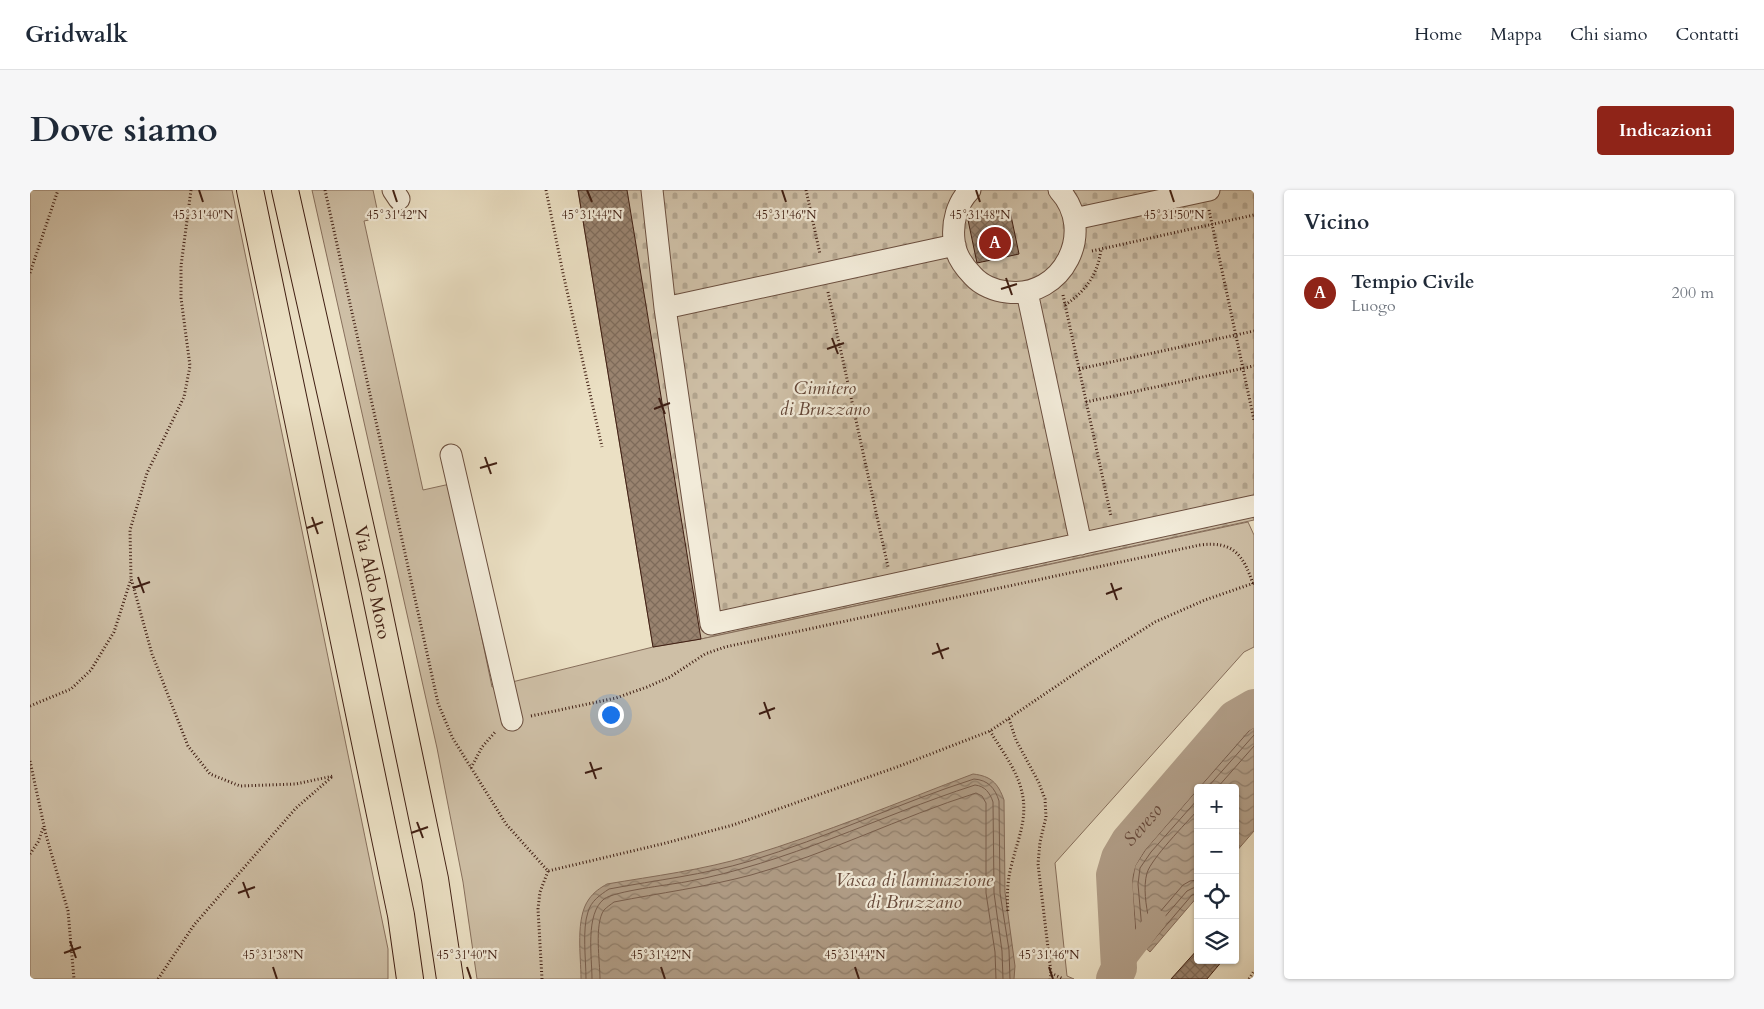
<!DOCTYPE html>
<html lang="it">
<meta charset="utf-8">
<style>
body{margin:0;font-family:Cardo,serif;background:#f6f6f7;color:#1f2937}
.controls{position:absolute;right:15px;bottom:15px;display:grid;overflow:hidden;border-radius:5px;box-shadow:0 1px 4px #0004}
.controls button{width:45px;height:45px;display:grid;place-items:center;padding:0;border:0;border-bottom:1px solid #e0e1e3;background:#fff;color:#1f2937;font:25px sans-serif}
.you{position:absolute;left:580px;top:524px;width:18px;height:18px;margin:-12px;border:4px solid #fff;border-radius:50%;background:#1a73e8;box-shadow:0 0 0 8px #1a73e833}
.badge{display:grid;place-items:center;width:32px;height:32px;border-radius:50%;background:#8f2418;color:#fff;font-size:16px;font-weight:700}
.pin{position:absolute;translate:-50% -50%;border:2px solid #fff;box-shadow:0 1px 5px #0006}
.list{margin:0;padding:0;list-style:none}
h2{display:flex;justify-content:space-between;align-items:center;height:65px;margin:0;padding:0 20px;font-size:21px}
h2 small{font-size:16px;font-weight:400;color:#747a83}
.list li{display:grid;grid-template-columns:32px 1fr auto;gap:15px;align-items:center;box-sizing:border-box;height:75px;padding:0 20px;border-top:1px solid #e0e1e3}
.list b{display:block;font-size:19px;white-space:nowrap}
.list p{margin:0;font-size:16px;white-space:nowrap;color:#747a83}
.list em{font-size:16px;font-style:normal;color:#747a83}
.icon{flex:none;width:28px;height:28px;fill:none;stroke:currentColor;stroke-width:2;stroke-linecap:round;stroke-linejoin:round}
.map{position:relative;flex:none;width:1224px;height:789px;overflow:hidden;border-radius:5px}
header{display:flex;align-items:center;gap:30px;box-sizing:border-box;height:70px;padding:0 25px;background:#fff;border-bottom:1px solid #e0e1e3}
header strong{font-size:24px}
nav{display:flex;gap:28px;margin-inline-start:auto;font-size:18px}
.intro{display:flex;align-items:center;justify-content:space-between;box-sizing:border-box;height:120px;padding:0 30px}
h1{margin:0;font-size:35px}
.button{padding:12px 22px;border-radius:5px;background:#8f2418;color:#fff;font-size:18px;font-weight:700}
main{display:flex;gap:30px;padding:0 30px}
aside{flex:1;background:#fff;border-radius:5px;box-shadow:0 1px 4px #0004}
.map>svg:first-child{display:block}
.cemetery{fill:url(#cemetery-stones);stroke:#876f5c}
.park{fill:#cebfa6;stroke:#876f5c}
.water{fill:url(#water-waves);stroke:#846b59}
.lines{fill:none;stroke-linecap:round;stroke-linejoin:round}
.shore{stroke:#785e4e;stroke-width:1}
.canal{stroke:#b19e88;stroke-width:21}
.river{stroke:#b19e88;stroke-width:36}
.building{fill:url(#building-cross-hatch);stroke:#401f13}
.minor-casing{stroke:#6b4f3f;stroke-width:23}
.major-casing{stroke:#401f13;stroke-width:28}
.path{stroke:#401f13;stroke-width:3;stroke-dasharray:1 2.5;stroke-linecap:butt}
.minor{stroke:#f2ebd9;stroke-width:21}
.major{stroke:#ebe0c4;stroke-width:26}
.ticks{fill:none;stroke:#401f13;stroke-width:2}
.labels{text-anchor:middle;dominant-baseline:central;stroke-width:4.5;stroke-linejoin:round;paint-order:stroke}
.park-label{font-size:18px;font-style:italic;fill:#644738;stroke:#f2ebd9}
.street-label{font-size:18px;fill:#401f13;stroke:#f2ebd9}
.water-label{font-size:19px;font-style:italic;fill:#684b3c;stroke:#f2ebd9}
.ticks-label{font-size:12px;text-anchor:middle;fill:#401f13;stroke:#f2ebd9;stroke-width:4.5;stroke-linejoin:round;paint-order:stroke}
</style>
<header>
<strong>Gridwalk</strong>
<nav><a>Home</a><a>Mappa</a><a>Chi siamo</a><a>Contatti</a></nav>
</header>
<div class="intro"><h1>Dove siamo</h1><a class="button">Indicazioni</a></div>
<main>
<div class="map">
<svg width="1224" height="789" viewBox="0 0 1224 789">
<defs>
<pattern id="cemetery-stones" width="16" height="16" patternUnits="userSpaceOnUse" patternTransform="scale(1.25)"><rect width="16" height="16" fill="#cebfa6"/><path d="M2 7V4a2 2 0 0 1 4 0v3zM10 15v-3a2 2 0 0 1 4 0v3z" fill="#b2a48e"/></pattern>
<pattern id="water-waves" width="16" height="10" patternUnits="userSpaceOnUse" patternTransform="scale(1.25)"><rect width="16" height="10" fill="#b19e88"/><path d="M0 5q4-4 8 0t8 0" fill="none" stroke="#91806e"/></pattern>
<pattern id="building-cross-hatch" width="8" height="8" patternUnits="userSpaceOnUse" patternTransform="scale(1.25)"><rect width="8" height="8" fill="#99836f"/><path d="M0 0l8 8M0 8l8-8" fill="none" stroke="#7e6b5a"/></pattern>
</defs>
<rect width="100%" height="100%" fill="#ebe0c4"/>
<filter id="stains"><feTurbulence type="fractalNoise" baseFrequency=".004" numOctaves="4"/><feColorMatrix values="0 0 0 0 .2 0 0 0 0 .09 0 0 0 0 .02 0 0 0 .5 -.17"/></filter>
<radialGradient id="worn" r=".72"><stop offset=".6" stop-color="#630" stop-opacity="0"/><stop offset="1" stop-color="#630" stop-opacity=".3"/></radialGradient>
<path class="cemetery" d="M 548,0 L 1224,0 L 1224,330 L 671,449 L 623,457 Z"/>
<path class="park" d="M 0,0 L 202,0 L 358,759 L 358,789 L 0,789 Z
M 282,0 L 343,0 L 349,28 L 334,31 L 393,300 L 420,294 L 462,497 L 623,457 L 671,449 L 1218,332 L 1224,345 L 1224,457 L 1214,462 L 1025,673 L 1037,786 L 1044,789 L 447,789 L 433,692 L 407,558 Z"/>
<path class="water" d="M 1224,532 L 1224,641 L 1205,663 L 1205,598 L 1168,598 L 1168,706 L 1120,762 L 1101,745 L 1097,694 L 1098,683 L 1100,674 L 1112,655 L 1216,537 Z
M 943,584 C 961,586 968,593 974,610 L 975,702 L 985,776 L 984,789 L 551,789 C 551,766 545,728 559,709 C 564,702 570,698 577,694 C 624,686 673,680 719,666 C 795,643 869,612 943,584 Z"/>
<g class="lines">
<path class="shore" d="M 1169,598 L 1219,541 L 1224,537
M 1177,598 L 1224,545
M 1187,598 L 1224,556
M 1168,599 L 1116,659 L 1105,676 L 1102,694 L 1106,743 L 1118,753 L 1121,753 L 1162,705 L 1168,704
M 1168,609 L 1121,662 L 1110,678 L 1108,694 L 1112,740 L 1118,744 L 1120,744 L 1157,701 L 1163,698 L 1168,697
M 1168,620 C 1156,633 1121,669 1117,683 C 1113,697 1116,716 1119,730 L 1123,730 L 1153,695 L 1160,691 L 1168,690
M 556,789 C 556,770 552,739 558,722 C 561,711 570,705 579,699 C 626,690 674,685 720,671 C 796,648 869,613 944,589 C 958,590 965,598 969,611 L 970,703 L 979,760 L 980,789
M 562,789 C 562,767 555,724 574,709 C 585,701 638,695 655,692 C 759,673 846,627 945,595 C 955,596 960,603 963,612 L 964,703 L 972,761 L 973,789
M 570,789 C 570,772 564,734 574,720 C 577,717 580,715 584,712 C 630,703 676,697 721,685 C 798,664 870,627 946,603 L 952,606 L 956,613 L 956,703 L 965,762 L 966,789"/>
<path class="canal" d="M 1089,778 L 1126,730"/>
<path class="river" id="s1" d="M 1084,789 L 1089,778 L 1084,685 L 1089,668 L 1099,651 L 1205,528 L 1224,517"/>
</g>
<path class="building" d="M 548,0 L 597,0 L 671,449 L 623,457 Z
M 980,21 L 989,64 L 947,73 L 938,30 Z
M 1168,759 L 1168,770 L 1193,770 L 1177,789 L 1141,789 Z"/>
<g class="lines">
<defs>
<path id="minor" d="M 363,0 L 369,9
M 622,0 L 635,118 L 681,434 L 1224,316
M 940,0 C 927,13 922,32 924,50 C 925,64 933,76 943,86 C 951,95 965,101 977,102 C 1033,109 1067,41 1029,0
M 1044,29 L 1179,0
M 997,102 L 1051,354
M 635,118 L 925,55
M 421,265 L 482,530"/>
<g id="major">
<path d="M 220,0 L 371,725 L 380,789"/>
<path id="s2" d="M 255,0 L 342,388 L 405,689 L 420,789"/>
</g>
</defs>
<use href="#minor" class="minor-casing"/>
<use href="#major" class="major-casing"/>
<path class="path" d="M 161,0 L 151,76 L 151,108 L 160,176 L 154,207 L 117,283 L 100,340 L 101,388 L 122,464 L 158,556 L 180,584 L 210,596 L 266,594 L 303,586
M 295,0 L 408,513 L 422,547 L 476,634 L 518,681 L 636,653 L 703,635 L 867,577 L 960,541 L 1065,470 L 1125,432 L 1175,410 L 1224,393
M 516,0 L 533,83 L 572,257
M 776,0 L 790,64
M 1179,20 L 1224,230
M 1062,61 L 1224,25
M 0,83 L 28,0
M 798,102 L 858,377
M 1033,105 L 1081,326
M 1035,115 C 1056,101 1068,84 1071,59
M 1049,179 L 1224,141
M 1056,212 L 1224,176
M 0,516 L 41,499 L 61,480 L 84,442 L 101,389
M 501,526 L 586,508 L 617,497 L 640,487 L 675,464 L 695,457 L 1170,355 C 1203,351 1213,364 1223,394
M 979,529 L 986,550 L 1009,593 L 1015,609 L 1016,627 L 1010,652 L 1008,674 L 1021,783 L 1020,789
M 960,541 C 970,558 984,576 990,595 C 1000,626 988,647 981,677 C 977,692 977,707 978,723
M 0,571 L 16,645 L 38,721 L 44,789
M 441,578 L 452,557 L 466,541
M 0,664 L 8,652 L 14,636
M 1021,783 L 1033,789
M 128,789 L 164,735 L 266,618 L 303,586
M 512,789 L 508,719 L 510,702 L 518,681
M 1219,789 L 1224,781"/>
<use href="#minor" class="minor"/>
<use href="#major" class="major"/>
</g>
<path class="ticks" d="M 169,0 L 173,12M 363,0 L 367,12M 557,0 L 562,12M 752,0 L 756,12M 946,0 L 950,12M 1140,0 L 1144,12M 976,88 L 982,105M 971,99 L 987,94M 802,148 L 808,164M 797,159 L 814,153M 629,208 L 635,224M 624,219 L 640,213M 455,267 L 461,284M 450,278 L 467,273M 282,327 L 288,344M 277,338 L 293,332M 108,387 L 114,403M 1081,393 L 1087,410M 103,398 L 120,392M 1076,404 L 1092,398M 907,453 L 913,469M 902,464 L 919,458M 734,512 L 740,529M 729,524 L 745,518M 560,572 L 566,589M 555,583 L 572,578M 387,632 L 393,648M 381,643 L 398,637M 213,692 L 219,708M 208,703 L 225,697M 40,751 L 46,768M 34,763 L 51,757M 243,777 L 247,789M 437,777 L 441,789M 631,777 L 635,789M 825,777 L 829,789M 1019,777 L 1023,789"/>
<g class="labels">
<g class="park-label">
<text x="795" y="198">Cimitero<tspan x="795" dy="21">di Bruzzano</tspan></text>
</g>
<g class="street-label">
<text stroke="none"><textPath href="#s2" startOffset="402">Via Aldo Moro</textPath></text>
</g>
<g class="water-label">
<text stroke="none"><textPath href="#s1" startOffset="164">Seveso</textPath></text>
<text x="884" y="690">Vasca di laminazione<tspan x="884" dy="22">di Bruzzano</tspan></text>
</g>
</g>
<g class="ticks-label">
<text x="173" y="29">45°31'40"N</text>
<text x="367" y="29">45°31'42"N</text>
<text x="562" y="29">45°31'44"N</text>
<text x="756" y="29">45°31'46"N</text>
<text x="950" y="29">45°31'48"N</text>
<text x="1144" y="29">45°31'50"N</text>
<text x="243" y="769">45°31'38"N</text>
<text x="437" y="769">45°31'40"N</text>
<text x="631" y="769">45°31'42"N</text>
<text x="825" y="769">45°31'44"N</text>
<text x="1019" y="769">45°31'46"N</text>
</g>
<rect width="100%" height="100%" filter="url(#stains)"/>
<rect width="100%" height="100%" fill="url(#worn)"/>
</svg>
<div class="controls">
<button>+</button>
<button>−</button>
<button><svg class="icon" aria-label="locate" viewBox="0 0 24 24"><circle cx="12" cy="12" r="6"/><path d="M12 2v4M12 18v4M2 12h4M18 12h4"/></svg></button>
<button><svg class="icon" aria-label="layers" viewBox="0 0 24 24"><path d="M12 4l9 5-9 5-9-5zM3 14l9 5 9-5"/></svg></button>
</div>
<div class="you"></div>
<div class="pin badge" style="left:965px;top:53px">A</div>
</div>
<aside>
<h2>Vicino<small></small></h2>
<ul class="list">
<li><span class="badge">A</span><div><b>Tempio Civile</b><p>Luogo</p></div><em>200 m</em></li>
</ul>
</aside>
</main>
